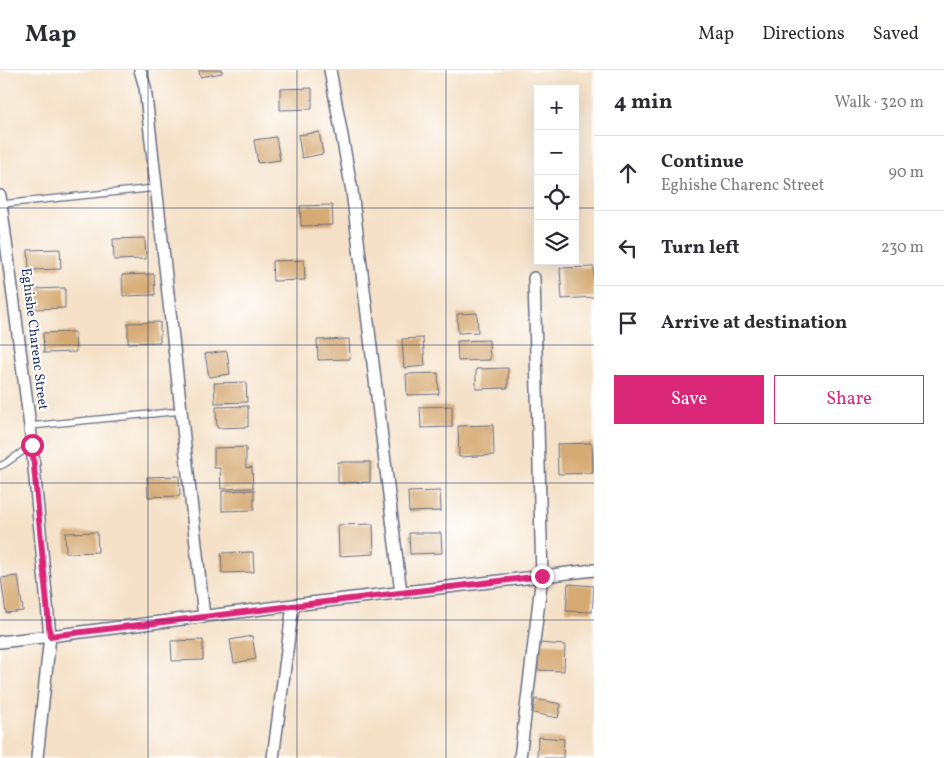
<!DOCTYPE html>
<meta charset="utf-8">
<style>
body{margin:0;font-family:Vollkorn,serif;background:#f2f2f3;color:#2b2b33}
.controls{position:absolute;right:15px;top:15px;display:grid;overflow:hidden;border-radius:0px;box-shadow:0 5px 20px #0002}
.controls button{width:45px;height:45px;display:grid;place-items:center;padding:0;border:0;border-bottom:1px solid #e1e1e2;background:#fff;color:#2b2b33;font:25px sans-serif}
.stop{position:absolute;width:15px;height:15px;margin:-11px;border:4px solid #db2777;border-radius:50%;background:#fff}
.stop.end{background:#db2777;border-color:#fff;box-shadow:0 1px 5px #0008}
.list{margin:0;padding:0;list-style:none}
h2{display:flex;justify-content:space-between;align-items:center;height:65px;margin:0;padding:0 20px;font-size:21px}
h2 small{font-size:16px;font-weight:400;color:#7c7c81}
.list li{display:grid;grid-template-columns:32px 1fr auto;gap:15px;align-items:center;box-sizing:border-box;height:75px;padding:0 20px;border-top:1px solid #e1e1e2}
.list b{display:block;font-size:19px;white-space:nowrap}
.list p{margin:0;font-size:16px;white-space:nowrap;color:#7c7c81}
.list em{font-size:16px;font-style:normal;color:#7c7c81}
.actions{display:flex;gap:10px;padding:15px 20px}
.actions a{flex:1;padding:11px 0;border:1px solid #db2777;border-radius:0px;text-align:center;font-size:18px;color:#db2777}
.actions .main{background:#db2777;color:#fff}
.icon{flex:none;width:28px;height:28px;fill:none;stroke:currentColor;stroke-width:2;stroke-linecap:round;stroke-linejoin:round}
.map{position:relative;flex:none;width:594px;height:688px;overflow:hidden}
header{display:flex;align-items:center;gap:30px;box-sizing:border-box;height:70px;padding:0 25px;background:#fff;border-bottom:1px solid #e1e1e2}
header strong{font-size:24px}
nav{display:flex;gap:28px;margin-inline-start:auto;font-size:18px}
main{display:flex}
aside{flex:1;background:#fff}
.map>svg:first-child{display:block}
.building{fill:#d6aa73}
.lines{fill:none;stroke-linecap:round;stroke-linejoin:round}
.service-casing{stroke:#676d83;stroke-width:8}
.minor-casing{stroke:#676d83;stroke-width:14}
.service{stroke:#fff;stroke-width:5.5}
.minor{stroke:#fff;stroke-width:11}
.route{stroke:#db2777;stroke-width:6}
.grid{fill:none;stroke:#1b2f5e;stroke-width:1;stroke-opacity:0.55}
.labels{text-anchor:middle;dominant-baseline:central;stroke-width:4;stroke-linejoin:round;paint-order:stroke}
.street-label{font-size:14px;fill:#1b2f5e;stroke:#fff}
</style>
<header>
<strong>Map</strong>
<nav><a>Map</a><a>Directions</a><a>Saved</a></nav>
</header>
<main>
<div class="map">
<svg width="594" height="688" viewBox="0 0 594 688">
<rect width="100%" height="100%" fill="#fff"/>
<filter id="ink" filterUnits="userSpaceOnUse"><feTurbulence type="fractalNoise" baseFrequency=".02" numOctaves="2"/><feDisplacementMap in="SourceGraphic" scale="10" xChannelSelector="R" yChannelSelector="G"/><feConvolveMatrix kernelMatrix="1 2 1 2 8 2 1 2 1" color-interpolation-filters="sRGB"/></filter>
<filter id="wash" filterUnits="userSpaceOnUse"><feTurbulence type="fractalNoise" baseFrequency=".0096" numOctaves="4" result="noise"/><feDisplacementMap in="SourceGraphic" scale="20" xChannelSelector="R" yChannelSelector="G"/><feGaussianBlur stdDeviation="1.12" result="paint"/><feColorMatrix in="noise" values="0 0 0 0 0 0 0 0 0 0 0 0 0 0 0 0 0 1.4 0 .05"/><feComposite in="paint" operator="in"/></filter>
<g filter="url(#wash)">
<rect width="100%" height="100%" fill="#f4e1c7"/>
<g id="blocks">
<path class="building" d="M 199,0 L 222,0 L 222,3 L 200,7 Z
M 312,18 L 312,39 L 280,40 L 280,19 Z
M 319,62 L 323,84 L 302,88 L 298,65 Z
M 276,67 L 280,90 L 258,93 L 254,70 Z
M 332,135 L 333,155 L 301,156 L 300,136 Z
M 145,168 L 146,189 L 114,190 L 113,169 Z
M 60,179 L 61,199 L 29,200 L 28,180 Z
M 304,190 L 305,210 L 273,211 L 272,191 Z
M 594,197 L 594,227 L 562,229 L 560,198 Z
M 154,204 L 155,225 L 123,226 L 122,205 Z
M 65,218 L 65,238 L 33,239 L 32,219 Z
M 477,243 L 478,262 L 458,263 L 457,244 Z
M 160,252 L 160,272 L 128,273 L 128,253 Z
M 75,262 L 76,282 L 44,283 L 43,263 Z
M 423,268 L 425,296 L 404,298 L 402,269 Z
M 349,269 L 350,289 L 318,290 L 317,270 Z
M 489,270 L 490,290 L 458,291 L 457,271 Z
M 227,281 L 230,304 L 209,307 L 205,284 Z
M 508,298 L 508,318 L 476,319 L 476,299 Z
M 438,303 L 439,324 L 407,325 L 406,304 Z
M 246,312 L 247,332 L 215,333 L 214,313 Z
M 248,336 L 248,357 L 217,358 L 216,337 Z
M 452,336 L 452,357 L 421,358 L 420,337 Z
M 493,355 L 494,385 L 459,387 L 458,356 Z
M 592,373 L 593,403 L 558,404 L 557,374 Z
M 246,377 L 246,398 L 252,397 L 253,418 L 221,419 L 220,398 L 214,398 L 214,378 Z
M 338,392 L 370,392 L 370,412 L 338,413 Z
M 179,406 L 180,426 L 148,427 L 147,407 Z
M 254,420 L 254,440 L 222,441 L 222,421 Z
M 440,421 L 441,441 L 409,442 L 408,422 Z
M 373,454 L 374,484 L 339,486 L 338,455 Z
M 97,462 L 98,482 L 66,483 L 65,463 Z
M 409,463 L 441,463 L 442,483 L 410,484 Z
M 253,482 L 254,502 L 222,503 L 221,483 Z
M 18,506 L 23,541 L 6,543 L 1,508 Z
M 568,514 L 594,516 L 592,542 L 566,541 Z
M 252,566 L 256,589 L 234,593 L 230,570 Z
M 203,570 L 203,590 L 172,591 L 171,571 Z
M 539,573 L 565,575 L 564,601 L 538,600 Z
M 535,629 L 561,634 L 558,648 L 533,643 Z
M 538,667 L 564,669 L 563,688 L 537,688 Z"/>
</g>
</g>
<g filter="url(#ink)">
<use href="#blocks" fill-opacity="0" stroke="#676d83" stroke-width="1"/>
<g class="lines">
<defs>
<path id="service" d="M 2,134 L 156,118
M 30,356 L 181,341
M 0,396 L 6,393 L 32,375"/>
<path id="minor" d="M 140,0 L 145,17 L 204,547
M 330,0 L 352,121 L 401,523
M 0,126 L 30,356 L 50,566 L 37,688
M 0,572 L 50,566 L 293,535 L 594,500
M 273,688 L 293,535
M 520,688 L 542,506 L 534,208"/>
</defs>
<use href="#service" class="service-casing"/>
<use href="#minor" class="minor-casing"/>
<use href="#service" class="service"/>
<use href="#minor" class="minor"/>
</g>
</g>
<g class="lines" filter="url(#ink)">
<path class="route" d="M 32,375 L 50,566 L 292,536 L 542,506"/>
</g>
<path class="grid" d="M 148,0 L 148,688M 297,0 L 297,688M 446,0 L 446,688M 0,138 L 538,138M 575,138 L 594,138M 0,275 L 594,275M 0,413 L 594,413M 0,550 L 594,550"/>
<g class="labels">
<g class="street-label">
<text transform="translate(34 269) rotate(83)">Eghishe Charenc Street</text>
</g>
</g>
</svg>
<div class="controls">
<button>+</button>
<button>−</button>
<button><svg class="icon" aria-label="locate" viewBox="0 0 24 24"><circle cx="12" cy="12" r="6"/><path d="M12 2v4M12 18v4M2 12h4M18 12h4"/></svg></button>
<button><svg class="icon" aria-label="layers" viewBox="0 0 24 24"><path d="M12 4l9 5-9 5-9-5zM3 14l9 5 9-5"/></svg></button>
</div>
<div class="stop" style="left:32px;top:375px"></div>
<div class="stop end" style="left:542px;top:506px"></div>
</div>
<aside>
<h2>4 min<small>Walk · 320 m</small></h2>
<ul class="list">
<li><svg class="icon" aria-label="ahead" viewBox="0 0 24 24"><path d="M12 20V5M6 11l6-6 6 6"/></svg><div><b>Continue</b><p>Eghishe Charenc Street</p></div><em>90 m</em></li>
<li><svg class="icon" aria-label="left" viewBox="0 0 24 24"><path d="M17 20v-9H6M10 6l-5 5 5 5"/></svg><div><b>Turn left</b></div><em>230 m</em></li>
<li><svg class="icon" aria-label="arrive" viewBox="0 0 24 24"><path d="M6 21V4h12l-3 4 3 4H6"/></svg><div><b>Arrive at destination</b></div></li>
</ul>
<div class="actions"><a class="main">Save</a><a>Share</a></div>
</aside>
</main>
